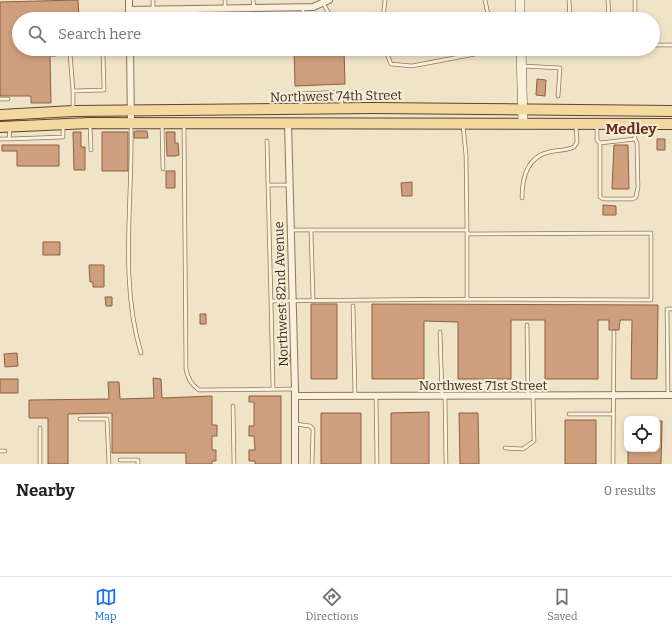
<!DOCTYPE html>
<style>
body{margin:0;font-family:Bitter,serif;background:#f2f2f2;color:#222}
.controls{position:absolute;right:12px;bottom:12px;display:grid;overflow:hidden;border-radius:8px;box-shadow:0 2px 6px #0003}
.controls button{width:36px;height:36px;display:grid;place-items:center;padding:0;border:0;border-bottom:1px solid #e0e0e0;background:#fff;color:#222;font:20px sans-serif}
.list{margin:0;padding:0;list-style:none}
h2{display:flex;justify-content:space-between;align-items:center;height:52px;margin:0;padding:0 16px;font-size:17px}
h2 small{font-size:13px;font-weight:400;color:#767676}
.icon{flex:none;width:22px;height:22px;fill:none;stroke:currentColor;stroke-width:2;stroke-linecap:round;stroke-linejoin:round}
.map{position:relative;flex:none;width:672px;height:464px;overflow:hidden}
.search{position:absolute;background:#fff;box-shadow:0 2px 6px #0003;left:12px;right:12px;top:12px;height:44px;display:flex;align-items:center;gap:10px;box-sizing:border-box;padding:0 14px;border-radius:22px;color:#767676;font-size:15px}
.sheet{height:112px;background:#fff}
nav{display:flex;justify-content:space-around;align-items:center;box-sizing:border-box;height:56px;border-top:1px solid #e0e0e0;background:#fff;font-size:11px;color:#767676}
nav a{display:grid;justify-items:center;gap:2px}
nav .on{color:#1a73e8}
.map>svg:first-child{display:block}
.building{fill:#cf9f7d;stroke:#8d5f41}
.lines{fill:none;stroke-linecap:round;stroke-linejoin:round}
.service-casing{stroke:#8d765c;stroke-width:4.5}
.minor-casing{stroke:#8d765c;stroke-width:8}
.secondary-casing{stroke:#6f573f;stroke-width:10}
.primary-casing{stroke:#5b4430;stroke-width:12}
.service{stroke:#faf1dc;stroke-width:3}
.minor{stroke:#faf1dc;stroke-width:6}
.secondary{stroke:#faf1dc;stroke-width:9}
.primary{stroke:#f3d9a0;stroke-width:10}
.labels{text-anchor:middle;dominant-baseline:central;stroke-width:4;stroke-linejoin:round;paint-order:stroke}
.street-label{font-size:13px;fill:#3d2e20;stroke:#f7eed8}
.quarter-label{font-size:15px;font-weight:bold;fill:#6b2e1e;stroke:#f7eed8}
</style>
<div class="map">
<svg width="672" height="464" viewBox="0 0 672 464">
<rect width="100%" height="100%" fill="#f0e4c8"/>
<path class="building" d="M 78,0 L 79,19 L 19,19 L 19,49 L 62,49 L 56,56 L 50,56 L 51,103 L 31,103 L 31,96 L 0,96 L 0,2 Z
M 294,49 L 344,49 L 345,84 L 295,86 Z
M 537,79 L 546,80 L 545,96 L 536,95 Z
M 136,131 L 147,131 L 148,138 L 134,138 L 134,132 Z
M 73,132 L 81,132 L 81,147 L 85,147 L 85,170 L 74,170 Z
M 102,132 L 128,132 L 128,171 L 102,171 Z
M 166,132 L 175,132 L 175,143 L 178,143 L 179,155 L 175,156 L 167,156 Z
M 657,139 L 665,139 L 665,150 L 657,150 Z
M 2,145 L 59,145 L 59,166 L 17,166 L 17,151 L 2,151 Z
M 614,145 L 628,145 L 629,189 L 612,189 Z
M 166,171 L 175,171 L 175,188 L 166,188 Z
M 412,182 L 412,196 L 402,196 L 401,183 Z
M 603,205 L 616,206 L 616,215 L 603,215 Z
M 43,242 L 60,242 L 60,255 L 43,255 Z
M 89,265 L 104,265 L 104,287 L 93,287 L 93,282 L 90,282 Z
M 105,297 L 112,297 L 112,306 L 106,306 Z
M 311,304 L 337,304 L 337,379 L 311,379 Z
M 372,304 L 658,305 L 657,379 L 631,379 L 632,320 L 620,320 L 619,330 L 609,330 L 609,320 L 598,320 L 598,379 L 545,379 L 545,320 L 511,320 L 511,379 L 458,379 L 458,322 L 424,321 L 424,379 L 372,379 Z
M 200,314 L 206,314 L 206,324 L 200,324 Z
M 17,353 L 18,366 L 5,367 L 4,354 Z
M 282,353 L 290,353 L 290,364 L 282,364 Z
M 153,378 L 161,379 L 162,398 L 212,396 L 212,425 L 217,425 L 217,436 L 212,436 L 212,450 L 216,450 L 216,461 L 212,461 L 212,464 L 186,464 L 186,453 L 112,453 L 112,413 L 68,414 L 68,464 L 48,464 L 48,418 L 29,418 L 29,400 L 109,399 L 108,382 L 119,382 L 120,399 L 154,398 Z
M 0,379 L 18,379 L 18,393 L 0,393 Z
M 249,396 L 281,396 L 281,464 L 255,464 L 255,461 L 249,461 L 249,450 L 255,450 L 254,436 L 249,436 L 249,426 L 254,426 L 254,402 L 249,402 Z
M 429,412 L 429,464 L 391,464 L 391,413 Z
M 321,413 L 361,413 L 361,464 L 321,464 Z
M 459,413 L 478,413 L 479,464 L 460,464 Z
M 565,420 L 596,420 L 596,464 L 565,464 Z
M 657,421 L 662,421 L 661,464 L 628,464 L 628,449 L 657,449 Z"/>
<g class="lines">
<defs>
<path id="service" d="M 153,0 L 153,9
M 225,0 L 225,8
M 253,0 L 254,8
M 485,0 L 489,19
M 569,0 L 570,19
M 608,0 L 609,19
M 635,0 L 635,19
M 323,3 L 332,19
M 303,7 L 303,19
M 383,19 L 385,0
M 653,45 L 672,45
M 385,49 L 391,64 L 412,66 L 475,54 L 481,49
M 523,66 L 560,68 L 558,96
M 73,91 L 70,53 L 103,52
M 0,99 L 8,99
M 301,107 L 301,94 L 341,92 L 342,106
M 73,109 L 73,91 L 104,90 L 103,52 L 130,51
M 90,125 L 91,150
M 131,125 C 133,200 119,280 141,353
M 162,125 L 163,169
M 184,125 L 186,369 C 188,379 191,384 199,390 L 295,389
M 597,126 L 597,140 L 600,143 L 635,139 L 634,126
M 0,139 L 9,139 L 10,128
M 9,139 L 63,137 L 63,127
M 267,141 L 268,185
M 600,143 L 600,197 L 603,199 L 633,199 L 636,197 L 638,187 L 637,143 L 635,139
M 522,198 C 522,179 527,157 549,152 C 557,150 566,151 574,147 L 577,142 L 576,126
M 290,230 L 467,230 L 466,155 L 463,125
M 311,230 L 313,300
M 467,234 L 651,233 L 651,300 L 467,299
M 271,301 L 268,185 L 289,185
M 353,306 L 355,396
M 527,325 L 528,396
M 440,332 L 442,396
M 273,389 L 271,301 L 467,299 L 467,230
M 668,395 L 667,309 L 672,309
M 376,396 L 377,464
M 445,396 L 446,464
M 233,406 L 234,464
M 569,414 L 613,414
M 80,419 L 107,419 L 109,464
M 295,424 L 310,426 L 313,429 L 312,464
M 40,428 L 40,464
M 505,448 L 523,449 L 534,441 L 533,396
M 0,451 L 5,451
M 120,460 L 138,460 L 138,464
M 613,464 L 614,332"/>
<path id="minor" d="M 129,0 L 129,19
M 129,10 L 313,7 L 329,0
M 130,49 L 131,123
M 288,123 L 295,389 L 295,464
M 295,396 L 672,395"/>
<path id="secondary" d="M 520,0 L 520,19
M 521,49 L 523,124"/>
<path id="primary" d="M 0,115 L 73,111 L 373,108 L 672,111
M 0,127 L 90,123 L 672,124"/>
</defs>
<use href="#service" class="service-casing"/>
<use href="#minor" class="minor-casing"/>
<use href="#secondary" class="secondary-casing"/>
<use href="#primary" class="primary-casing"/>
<use href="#service" class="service"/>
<use href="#minor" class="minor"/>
<use href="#secondary" class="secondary"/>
<use href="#primary" class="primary"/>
</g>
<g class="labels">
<g class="street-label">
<text transform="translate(336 96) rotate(-1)">Northwest 74th Street</text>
<text transform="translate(281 294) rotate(-92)">Northwest 82nd Avenue</text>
<text x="483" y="385">Northwest 71st Street</text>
</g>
<g class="quarter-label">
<text x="631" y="129">Medley</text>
</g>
</g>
</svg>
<div class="controls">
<button><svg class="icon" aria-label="locate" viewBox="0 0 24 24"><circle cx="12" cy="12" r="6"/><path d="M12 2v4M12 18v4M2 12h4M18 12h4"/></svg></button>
</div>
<div class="search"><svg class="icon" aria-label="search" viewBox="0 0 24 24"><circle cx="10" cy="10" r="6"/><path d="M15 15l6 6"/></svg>Search here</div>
</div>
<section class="sheet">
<h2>Nearby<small>0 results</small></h2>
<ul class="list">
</ul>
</section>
<nav>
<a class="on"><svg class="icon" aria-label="map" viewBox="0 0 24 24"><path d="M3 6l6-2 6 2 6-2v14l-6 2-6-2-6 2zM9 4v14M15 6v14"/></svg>Map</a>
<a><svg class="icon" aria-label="directions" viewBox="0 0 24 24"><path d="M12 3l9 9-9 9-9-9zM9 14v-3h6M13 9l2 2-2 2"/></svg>Directions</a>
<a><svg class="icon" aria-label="saved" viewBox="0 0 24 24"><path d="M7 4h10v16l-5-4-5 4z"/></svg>Saved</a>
</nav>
